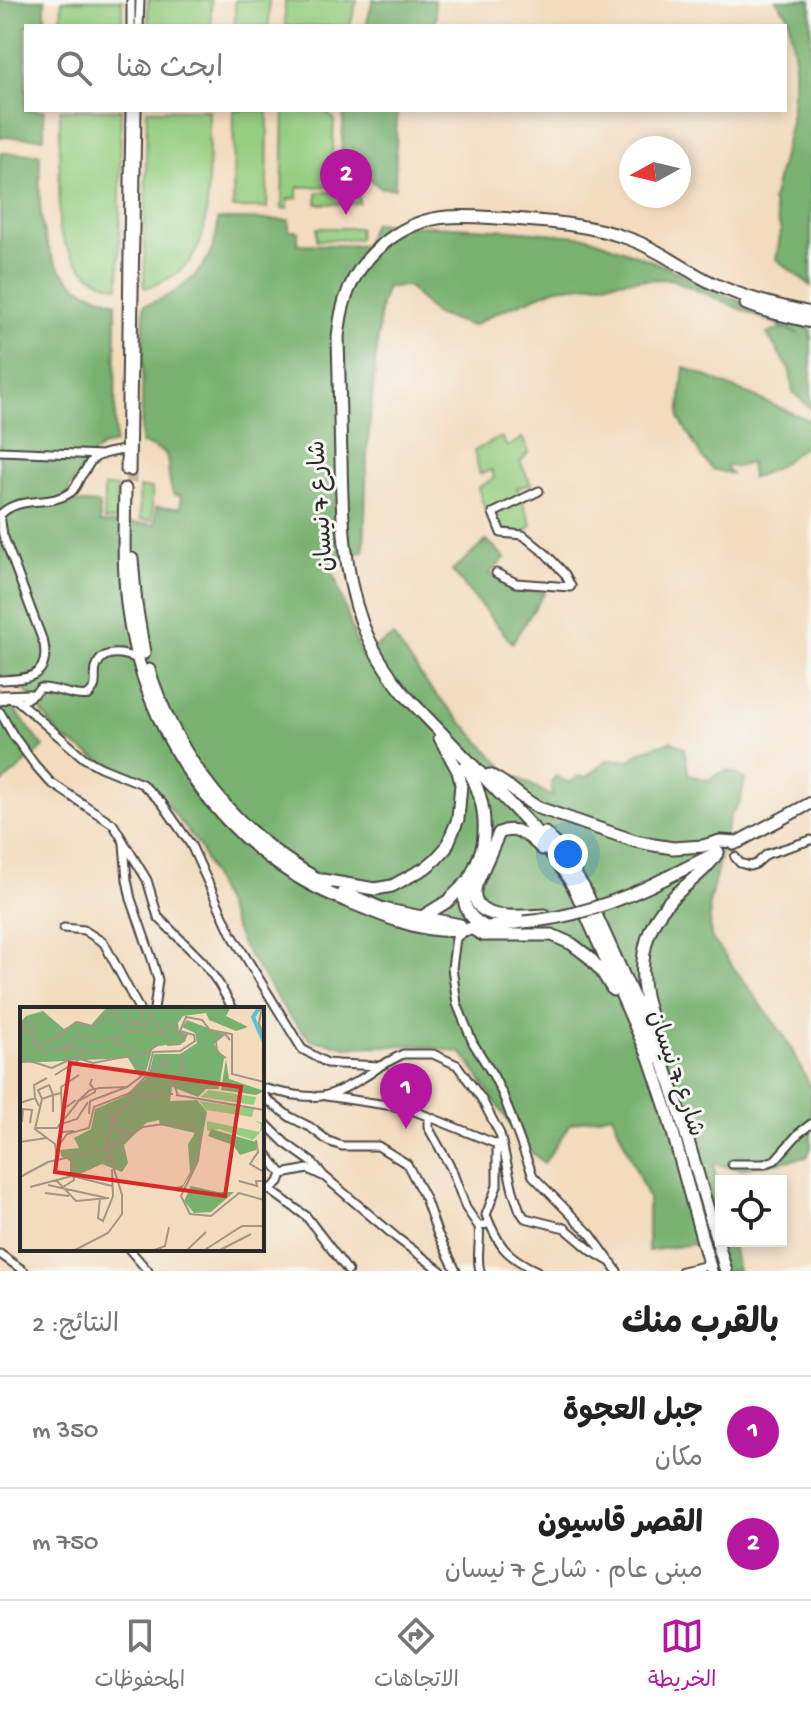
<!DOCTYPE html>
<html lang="ar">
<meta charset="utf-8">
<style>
body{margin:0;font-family:"Gochi Hand","Playpen Sans Arabic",sans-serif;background:#f6f6f6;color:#222;direction:rtl}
.controls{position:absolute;right:24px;bottom:24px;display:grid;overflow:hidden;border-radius:0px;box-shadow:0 4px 12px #0003}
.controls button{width:72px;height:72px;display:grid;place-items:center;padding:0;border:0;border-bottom:2px solid #e0e0e0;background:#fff;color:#222;font:40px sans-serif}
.compass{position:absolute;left:619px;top:136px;width:72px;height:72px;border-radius:50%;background:#fff;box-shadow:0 4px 12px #0003;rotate:262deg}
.you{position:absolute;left:568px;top:854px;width:28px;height:28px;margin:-20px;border:6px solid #fff;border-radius:50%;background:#1a73e8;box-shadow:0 0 0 12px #1a73e833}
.badge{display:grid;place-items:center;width:52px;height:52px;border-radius:50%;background:#b5179e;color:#fff;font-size:26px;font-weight:700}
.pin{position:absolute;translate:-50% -66px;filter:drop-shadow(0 2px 4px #0008)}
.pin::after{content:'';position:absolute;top:42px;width:28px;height:24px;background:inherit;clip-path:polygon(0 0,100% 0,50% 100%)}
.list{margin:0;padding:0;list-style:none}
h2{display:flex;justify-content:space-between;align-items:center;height:104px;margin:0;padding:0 32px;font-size:34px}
h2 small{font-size:26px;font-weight:400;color:#767676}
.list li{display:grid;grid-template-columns:52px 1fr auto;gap:24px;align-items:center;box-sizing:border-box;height:112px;padding:0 32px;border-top:2px solid #e0e0e0}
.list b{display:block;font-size:30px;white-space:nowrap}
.list p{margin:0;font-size:26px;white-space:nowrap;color:#767676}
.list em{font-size:26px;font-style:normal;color:#767676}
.icon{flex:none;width:44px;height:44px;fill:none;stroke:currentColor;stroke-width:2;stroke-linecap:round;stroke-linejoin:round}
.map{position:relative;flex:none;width:811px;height:1271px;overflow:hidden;direction:ltr}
.search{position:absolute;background:#fff;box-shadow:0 4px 12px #0003;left:24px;right:24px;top:24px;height:88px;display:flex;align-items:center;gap:20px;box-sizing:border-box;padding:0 28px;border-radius:0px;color:#767676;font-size:30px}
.sheet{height:328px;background:#fff}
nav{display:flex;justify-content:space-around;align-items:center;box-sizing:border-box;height:112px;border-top:2px solid #e0e0e0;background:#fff;font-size:22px;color:#767676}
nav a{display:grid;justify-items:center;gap:4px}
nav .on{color:#b5179e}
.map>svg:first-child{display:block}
.green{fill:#96ce81;stroke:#607c56;stroke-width:2}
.forest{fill:#78b16f;stroke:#526e4d;stroke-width:2}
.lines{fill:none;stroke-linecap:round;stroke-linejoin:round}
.primary-tunnel{stroke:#cbb8a0;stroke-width:11;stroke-dasharray:11 5.5;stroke-linecap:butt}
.minor-casing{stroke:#494541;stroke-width:11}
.primary-casing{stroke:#494541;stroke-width:15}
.minor{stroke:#fff;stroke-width:7}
.primary{stroke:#fff;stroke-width:11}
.primary-bridge-casing{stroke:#494541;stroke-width:15;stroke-linecap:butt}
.primary-bridge{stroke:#fff;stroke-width:11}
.labels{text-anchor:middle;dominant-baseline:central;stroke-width:6;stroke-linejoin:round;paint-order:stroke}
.street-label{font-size:24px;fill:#2b2b2b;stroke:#f6f6f2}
.inset-river{fill:none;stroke:#58c2d4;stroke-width:4}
.inset-road{fill:none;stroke:#a39583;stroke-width:2}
.view{fill:#d62828;fill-opacity:0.15;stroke:#d62828;stroke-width:4}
.inset-edge{fill:none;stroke:#2b2b2b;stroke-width:4}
</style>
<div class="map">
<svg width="811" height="1271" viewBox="0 0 811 1271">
<rect width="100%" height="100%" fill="#f6f6f2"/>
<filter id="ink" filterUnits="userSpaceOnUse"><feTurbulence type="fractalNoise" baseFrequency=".0125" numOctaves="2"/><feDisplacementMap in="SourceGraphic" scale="16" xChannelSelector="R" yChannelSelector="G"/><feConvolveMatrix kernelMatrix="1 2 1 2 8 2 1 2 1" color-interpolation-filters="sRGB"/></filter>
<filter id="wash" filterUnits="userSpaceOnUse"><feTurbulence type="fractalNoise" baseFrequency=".006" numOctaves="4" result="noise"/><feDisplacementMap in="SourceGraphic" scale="32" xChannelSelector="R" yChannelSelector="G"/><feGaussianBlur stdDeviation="1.8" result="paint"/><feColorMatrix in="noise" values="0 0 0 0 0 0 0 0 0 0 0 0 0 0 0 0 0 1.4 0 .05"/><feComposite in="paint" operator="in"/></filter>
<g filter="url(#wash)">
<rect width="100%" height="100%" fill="#f3dbbd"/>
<path class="green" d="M 62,0 L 122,0 L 122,26 L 61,26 Z
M 148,0 L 211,0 L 211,26 L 148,26 Z
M 235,0 L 269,0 L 269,26 L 235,26 Z
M 309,0 L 357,0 L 350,26 L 285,26 L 285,1 L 308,3 Z
M 60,110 L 121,110 L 119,287 C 87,281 69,257 59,229 Z
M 147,110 L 209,110 C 209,133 209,156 208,180 C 207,233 203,272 144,288 Z
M 234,110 L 268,110 L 267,208 L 233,208 Z
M 284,110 L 329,110 L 328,114 L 334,119 L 331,186 L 299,187 L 297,189 L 297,198 L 288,199 L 288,208 L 282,209 Z
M 317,192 L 359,192 L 359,203 L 317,204 Z
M 317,228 L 359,228 L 359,239 L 317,240 Z
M 501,437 L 507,447 L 522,438 L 529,452 L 520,462 L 531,484 L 517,488 L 532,525 L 524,533 L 501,529 L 493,509 L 485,510 L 478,488 L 494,478 L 492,470 L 480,474 L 474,451 Z
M 104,487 L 117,487 L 117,520 L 104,520 Z
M 139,488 L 152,488 L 152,520 L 140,520 Z"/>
<path class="forest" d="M 0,0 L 45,0 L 45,26 L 26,26 L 26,110 L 44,110 L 44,138 L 0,137 Z
M 373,0 L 434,0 L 436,18 L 433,26 L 366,26 Z
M 776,0 L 811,0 L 811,286 L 776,259 L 781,231 L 772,201 L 791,121 L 795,58 L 788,15 Z
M 344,110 L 397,110 L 395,188 L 381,188 L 366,177 L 340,176 Z
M 0,153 L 40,154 C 39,203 35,264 86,291 C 96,295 107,298 116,302 L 115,443 L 102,447 L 92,455 L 69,488 L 70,502 L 99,504 L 100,523 L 155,524 L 156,507 L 181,507 L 180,495 L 174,495 C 167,483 170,468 166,454 L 150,446 L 141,444 L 144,305 C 185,293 217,264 218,219 L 289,220 L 289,231 L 298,231 L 298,244 L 364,246 L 373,223 L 511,230 L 589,237 L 667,267 L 724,295 L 787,321 L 811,329 L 811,409 L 793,392 L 790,371 L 767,334 L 781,328 L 799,334 L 671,279 L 628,280 L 557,288 L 496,313 L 472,326 L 434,314 L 408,286 L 387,287 L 381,304 L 367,453 L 364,551 L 329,560 L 361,656 L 393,636 L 429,687 L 509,773 L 553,797 L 551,781 L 556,776 L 569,783 L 579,776 L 587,777 L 607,760 L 630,760 L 642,751 L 671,741 L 684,748 L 689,775 L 708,780 C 723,769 730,767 745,780 L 740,802 L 730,816 L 709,904 L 711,937 L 785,1037 L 811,1087 L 811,1147 L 807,1157 L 741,1169 L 713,1164 L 721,1199 L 721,1241 L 731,1241 L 738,1271 L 719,1271 L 693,1244 L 648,1251 L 648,1198 L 612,1114 L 571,1123 L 544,1163 L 526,1147 L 462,1053 L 417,1045 L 348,1047 L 311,1040 L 289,1016 L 242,945 L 199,846 L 151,784 L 92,756 L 61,737 L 17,680 L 0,680 Z
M 684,367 L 811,421 L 811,441 L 776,468 L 752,478 L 750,463 L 736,467 L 729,465 L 726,468 L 731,474 L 712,469 L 702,457 L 679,418 Z
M 487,540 L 505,558 L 489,574 L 520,590 L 545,592 L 512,643 L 452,571 Z
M 0,708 L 13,708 L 44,747 L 0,785 Z"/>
</g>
<g filter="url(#ink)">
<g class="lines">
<path class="primary-tunnel" d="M 131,472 L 131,489"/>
<defs>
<path id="minor" d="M 131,26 L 131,0
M 139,26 L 140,0
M 0,451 L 102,455
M 125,471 L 130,110
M 131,472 L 137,110
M 539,491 L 493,513 L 501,533 L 523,535 L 546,554 L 565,574 L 571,586
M 0,515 L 3,535 L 44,644 C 50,678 27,679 0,680
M 0,515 C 20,494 49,508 71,492 C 76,488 78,481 81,476 C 85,472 88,464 92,460 C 101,452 117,452 128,449
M 496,573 L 516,583 L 570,587
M 0,695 L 30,694
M 0,701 L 8,698 L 17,700 L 84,758 L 100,767 L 142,784 L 162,803 L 191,845 L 231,933 L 302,1049 L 327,1063 L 339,1064 L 380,1066 L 403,1054 L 433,1054 L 457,1065 L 481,1098 L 500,1134 L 513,1191 L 520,1211 L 525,1218 L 565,1228 L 592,1251 L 612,1263
M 22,703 C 27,696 35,695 40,688 C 57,687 72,698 89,695 C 100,683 92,677 97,665 C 104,648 126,654 138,659
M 0,712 L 13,735 L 35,765 L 50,782 L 113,824 L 147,880 L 158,917 L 203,962 L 219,984 L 233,1009
M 124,844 L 127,880 L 131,899 L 152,959 L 158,980 L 154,1009
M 735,857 L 740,863 L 750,866 L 756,864 L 767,854 L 811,840
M 64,928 L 84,930 L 104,943 L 139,1009
M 467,930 L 456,938 L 452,968 L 457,1004 L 473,1043 L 493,1075 L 503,1095 L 533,1176 L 591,1235 L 617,1271
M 262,1088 C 279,1092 310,1100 327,1095 C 342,1091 367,1076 379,1067
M 262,1093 L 270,1102 L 290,1117 L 310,1127 L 328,1141 L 342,1146 L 378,1146 L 407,1164 L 425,1198 L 437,1232 L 456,1271
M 326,1096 L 407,1108 L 499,1145
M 428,1118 L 428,1127 L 451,1168 L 466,1208 L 479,1227 L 489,1223
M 262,1120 L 285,1143 L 313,1163 L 323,1175
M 500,1143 L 497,1150 L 497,1186 L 486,1215 C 499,1246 505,1256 537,1271
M 262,1148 L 282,1174 L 279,1182 L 270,1190 L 262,1188
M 732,1164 L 764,1164 L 775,1160 L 799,1133 L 811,1124
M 282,1174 L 308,1169 L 325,1177 L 397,1238 L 441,1271
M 270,1190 L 306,1216 L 348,1271
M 479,1227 C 481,1242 476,1256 480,1271
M 129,1249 L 148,1271
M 0,1254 L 24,1271
M 682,1271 L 709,1265"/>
<path id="primary" d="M 746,304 L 770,312 L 811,322
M 125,489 C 124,528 123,566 127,604 C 142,732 224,854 347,901 C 377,913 407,927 439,930 C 465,932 497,925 523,922
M 132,559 L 136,604 L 144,653
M 149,670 C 179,763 240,839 327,884
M 466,766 C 481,790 487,816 483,844 C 477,875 444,903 484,926
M 489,775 C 507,782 521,799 539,808 L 635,841 L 654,845 L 673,848 L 703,846 L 720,841 L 739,842
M 545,833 L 556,845 L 584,888 L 664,1065 L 677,1103 L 726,1271
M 734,844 L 811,803
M 542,849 C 530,836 517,825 499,833 L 476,885 C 466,924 520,916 545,915
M 666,878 L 718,852
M 322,880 L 375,889 L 392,886 L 425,868 L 436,859 L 446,848 L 458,819 L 461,784 L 458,771 L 440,738
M 343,892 L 383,909 L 460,925
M 422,917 L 448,901 L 468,881
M 471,928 L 483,935 L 552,935 L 572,944 L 589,957 L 602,972 L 613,990
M 653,1022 C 637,983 638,938 666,905 C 682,885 705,874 718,852
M 711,1271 L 667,1111 L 649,1057 L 577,894 L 569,879 L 533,828 L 406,696 C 388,674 372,650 362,623 C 343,571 342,514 341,459 C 340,418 339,377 338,337 C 340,320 342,305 349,289 C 365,251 405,220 447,217 C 469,215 491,218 513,219 C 553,222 589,225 627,238 C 655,247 685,270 712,283 C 744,298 777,306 811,313"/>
</defs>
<use href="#minor" class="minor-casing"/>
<use href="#primary" class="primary-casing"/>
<use href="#minor" class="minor"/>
<use href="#primary" class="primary"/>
<defs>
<path id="primary-bridge" d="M 523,922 C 574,918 621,901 666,878"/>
</defs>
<use href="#primary-bridge" class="primary-bridge-casing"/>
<use href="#primary-bridge" class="primary-bridge"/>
</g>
</g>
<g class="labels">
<g class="street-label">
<text transform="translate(323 506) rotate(-94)">شارع 7 نيسان</text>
<text transform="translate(674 1074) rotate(71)">شارع 7 نيسان</text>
</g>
</g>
<g transform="translate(20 1007)">
<rect width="244" height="244" fill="#f3dbbd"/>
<path d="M 189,83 L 236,90 L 234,98 L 180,90 ZM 179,94 L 234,102 L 232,110 L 186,103 ZM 187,114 L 240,125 L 241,117 L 235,114 L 244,116 L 244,121 L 233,133 L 199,122 L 187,124 Z" fill="#96ce81"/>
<path d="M 87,0 L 211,0 L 206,9 L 228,20 L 216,24 L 189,13 L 186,6 L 163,9 L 158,16 L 159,24 L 167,28 L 165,35 L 133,40 L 125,68 L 120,71 L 108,51 L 0,56 L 0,16 L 6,9 L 23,4 L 44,22 L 58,14 L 71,18 ZM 167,13 L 204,27 L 194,37 L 204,51 L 199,82 L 186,82 L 178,90 L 152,80 L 150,94 L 177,93 L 187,105 L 178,154 L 160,185 L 150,182 L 163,178 L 170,165 L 168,137 L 175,126 L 140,118 L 139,113 L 126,116 L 104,138 L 108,156 L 102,165 L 82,157 L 56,169 L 50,166 L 50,154 L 41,149 L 40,143 L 59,141 L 54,131 L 71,122 L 75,102 L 103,90 L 129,69 L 134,47 L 160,47 L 177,36 L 175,26 L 162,20 ZM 206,52 L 209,72 L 244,84 L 236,88 L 201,83 ZM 191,122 L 236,135 L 236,143 L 220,148 L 213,138 L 188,129 ZM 171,179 L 198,185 L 214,185 L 191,205 L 174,206 L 164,194 Z" fill="#78b16f"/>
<path class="inset-river" d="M 240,0 L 233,10 L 244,35"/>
<path class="inset-road" d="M 150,0 L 187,0M 242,0 L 239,16 L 244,30M 143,14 L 163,28M 120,20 L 109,12 L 128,19 L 120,6 L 126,0M 42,26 L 56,15 L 72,19 L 93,4 L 107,24 L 146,28 L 132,12 L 132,0M 12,28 L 3,23 L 7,13 L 15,19 L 12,30 L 19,44 L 60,40 L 72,47 L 83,44M 103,30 L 94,36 L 113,41 L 122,49 L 139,37M 13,34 L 22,38 L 48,24M 147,38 L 160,37 L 168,26M 44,40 L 59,28 L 73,36 L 98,29M 0,51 L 32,61 L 64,46M 206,51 L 197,45 L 196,34 L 205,27 L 210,33M 130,64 L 148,60 L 149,54 L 141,57 L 144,52M 35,68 L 60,52 L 73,56 L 109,49 L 126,66M 129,70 L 152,70 L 158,89M 152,70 L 163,62 L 162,46M 127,71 L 133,45 L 160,44 L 175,34 L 174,28 L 160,24 L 166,10 L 182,13 L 190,23 L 212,27 L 212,67 L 244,75M 72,72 L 70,77 L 74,82 L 75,83 L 75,85 L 57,95 L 70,83 L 74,82 L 76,82 L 79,81 L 81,81 L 105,80M 156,88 L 244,103M 15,91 L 14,78 L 27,71M 22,92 L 18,83 L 29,78 L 33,88 L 22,92 L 15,122 L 35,137 L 37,151M 56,93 L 42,103 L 41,80 L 59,68M 0,96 L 15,91 L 19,99M 33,105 L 33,88 L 41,86M 69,107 L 70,94 L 107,80 L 126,66M 96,108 L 97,122 L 111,126M 2,115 L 3,102 L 12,103 L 10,116M 41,117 L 57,112 L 68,95M 15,121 L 37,121 L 58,95M 236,133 L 238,145 L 230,157 L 244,165M 0,135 L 26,131M 38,138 L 42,125 L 54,124M 39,138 L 47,127 L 69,121 L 74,100 L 110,86 L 126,69M 0,170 L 28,155 L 90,141 L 123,120 L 144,117 L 172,120 L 181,130 L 178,154 L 161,189 L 170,207 L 191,209 L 219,186 L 244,193M 36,173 L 56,194 L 89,191M 219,174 L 237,179 L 236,174 L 244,174M 28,178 L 87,191M 10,180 L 52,169 L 92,179M 43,180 L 54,173 L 51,156M 25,186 L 49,189M 80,191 L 78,211 L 83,214 L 93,189 L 92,162M 53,244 L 88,226 L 102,207 L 102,188 L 87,139 L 94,108 L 118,88 L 153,87M 132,244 L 145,239 L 149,220M 166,244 L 186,225M 183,244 L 222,219 L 244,219M 198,244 L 231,227"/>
<path class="view" d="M 50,56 L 221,80 L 205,189 L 35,165 Z"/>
<rect width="244" height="244" class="inset-edge"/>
</g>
</svg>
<div class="controls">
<button><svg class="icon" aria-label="locate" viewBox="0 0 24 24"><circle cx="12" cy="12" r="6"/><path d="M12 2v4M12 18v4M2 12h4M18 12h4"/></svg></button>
</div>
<svg class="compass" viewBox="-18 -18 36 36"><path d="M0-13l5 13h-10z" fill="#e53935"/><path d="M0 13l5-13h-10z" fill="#767676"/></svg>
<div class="you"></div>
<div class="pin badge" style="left:406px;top:1129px">1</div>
<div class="pin badge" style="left:346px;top:215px">2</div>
<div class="search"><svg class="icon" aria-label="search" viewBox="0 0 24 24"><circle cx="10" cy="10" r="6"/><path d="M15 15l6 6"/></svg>ابحث هنا</div>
</div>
<section class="sheet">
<h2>بالقرب منك<small>النتائج: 2</small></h2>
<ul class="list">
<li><span class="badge">1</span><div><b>جبل العجوة</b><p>مكان</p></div><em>350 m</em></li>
<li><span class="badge">2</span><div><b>القصر قاسيون</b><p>مبنى عام · شارع 7 نيسان</p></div><em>750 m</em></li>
</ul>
</section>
<nav>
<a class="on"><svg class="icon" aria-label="map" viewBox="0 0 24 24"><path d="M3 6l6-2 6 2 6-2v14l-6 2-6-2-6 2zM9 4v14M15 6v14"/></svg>الخريطة</a>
<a><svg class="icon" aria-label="directions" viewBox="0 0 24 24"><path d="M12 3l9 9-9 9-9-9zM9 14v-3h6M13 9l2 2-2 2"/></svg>الاتجاهات</a>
<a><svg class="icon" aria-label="saved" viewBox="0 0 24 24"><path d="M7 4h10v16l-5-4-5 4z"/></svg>المحفوظات</a>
</nav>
